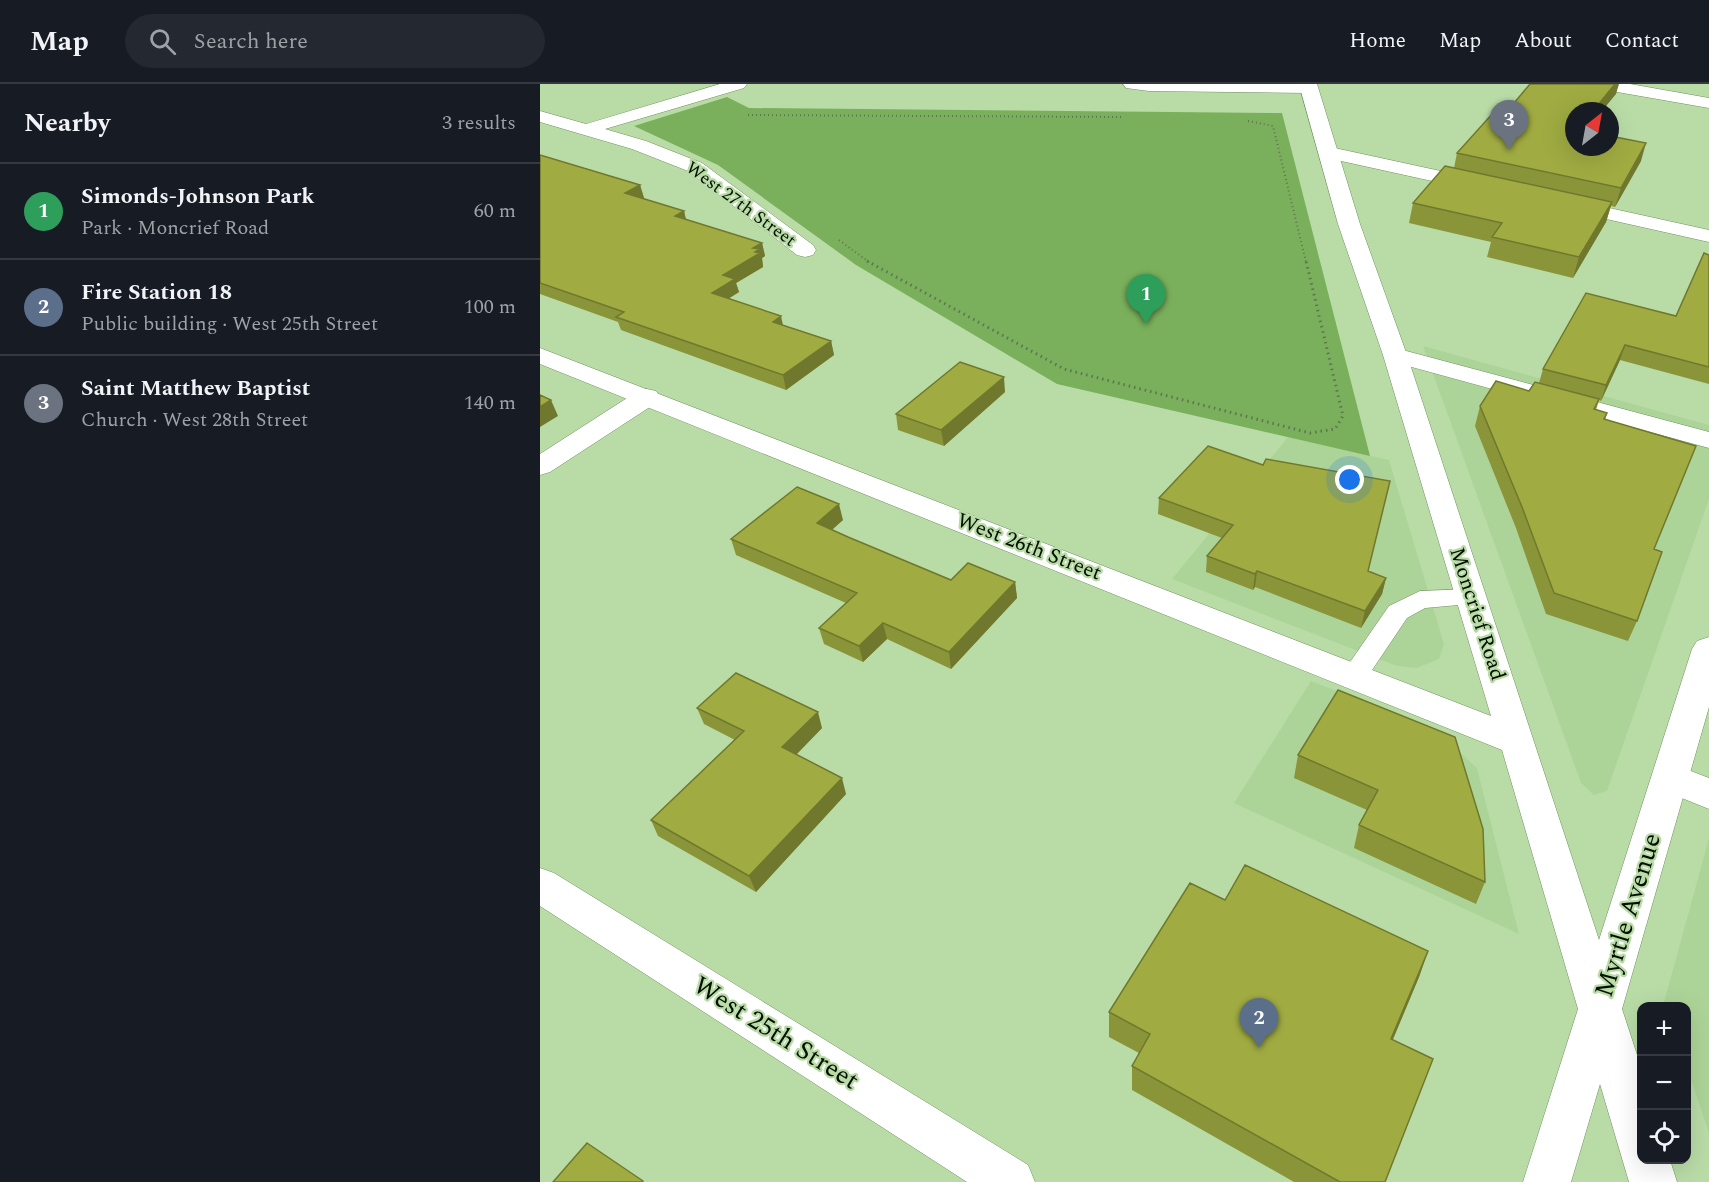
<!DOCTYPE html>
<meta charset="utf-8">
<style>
body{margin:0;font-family:Spectral,serif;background:#242831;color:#f1f3f6}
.controls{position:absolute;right:18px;bottom:18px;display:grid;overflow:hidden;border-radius:12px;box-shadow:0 6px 24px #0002}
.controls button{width:54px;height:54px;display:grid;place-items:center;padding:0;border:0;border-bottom:2px solid #363941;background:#171b24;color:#f1f3f6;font:30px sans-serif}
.compass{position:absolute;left:1025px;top:18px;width:54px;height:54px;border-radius:50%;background:#171b24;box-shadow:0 6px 24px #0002;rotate:31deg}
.you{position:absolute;left:810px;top:396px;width:21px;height:21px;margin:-15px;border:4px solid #fff;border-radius:50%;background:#1a73e8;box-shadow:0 0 0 9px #1a73e833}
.badge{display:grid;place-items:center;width:39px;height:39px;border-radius:50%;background:#9646b6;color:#fff;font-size:20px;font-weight:700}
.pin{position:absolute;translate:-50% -50px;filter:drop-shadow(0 2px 3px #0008)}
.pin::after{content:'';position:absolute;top:32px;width:21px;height:18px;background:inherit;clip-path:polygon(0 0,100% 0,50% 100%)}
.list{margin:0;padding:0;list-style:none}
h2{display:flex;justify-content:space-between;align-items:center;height:78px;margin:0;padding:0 24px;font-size:26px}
h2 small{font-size:20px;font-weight:400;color:#9ea1a6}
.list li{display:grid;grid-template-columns:39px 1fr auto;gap:18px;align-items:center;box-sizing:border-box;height:96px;padding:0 24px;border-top:2px solid #363941}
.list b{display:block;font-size:22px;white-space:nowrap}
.list p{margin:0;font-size:20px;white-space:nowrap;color:#9ea1a6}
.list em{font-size:20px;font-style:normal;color:#9ea1a6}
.icon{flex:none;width:33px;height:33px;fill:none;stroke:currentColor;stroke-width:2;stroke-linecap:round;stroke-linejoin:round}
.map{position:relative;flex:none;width:1169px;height:1098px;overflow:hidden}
header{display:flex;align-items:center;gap:36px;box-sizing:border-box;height:84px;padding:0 30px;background:#171b24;border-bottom:2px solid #363941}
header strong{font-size:28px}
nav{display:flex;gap:33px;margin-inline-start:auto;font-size:21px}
.search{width:420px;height:54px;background:#242831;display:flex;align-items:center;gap:15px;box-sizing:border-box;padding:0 21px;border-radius:33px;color:#9ea1a6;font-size:22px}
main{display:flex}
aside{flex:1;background:#171b24}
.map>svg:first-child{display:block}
.built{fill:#add498}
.green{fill:#7ab05b}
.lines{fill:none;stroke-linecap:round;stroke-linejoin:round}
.lane-casing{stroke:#70915f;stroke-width:1}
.street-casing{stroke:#70915f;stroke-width:1}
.secondary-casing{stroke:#70915f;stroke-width:1}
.path-far1{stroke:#5e7553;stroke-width:2;stroke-dasharray:1 3;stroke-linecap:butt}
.path{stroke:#5e7553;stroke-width:3;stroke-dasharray:1.5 4;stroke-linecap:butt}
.lane{fill:#fff;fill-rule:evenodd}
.street{fill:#fff;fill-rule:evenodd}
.secondary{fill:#fff;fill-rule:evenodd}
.wall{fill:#8a9439}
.shaded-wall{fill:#70782e}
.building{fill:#a0ac42;stroke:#70782e;stroke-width:1.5}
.labels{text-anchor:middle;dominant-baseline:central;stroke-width:4.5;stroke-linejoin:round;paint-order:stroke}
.far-street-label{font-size:18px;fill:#040f01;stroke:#b9dca7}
.street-label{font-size:21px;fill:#040f01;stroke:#b9dca7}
.near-street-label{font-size:26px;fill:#040f01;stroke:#b9dca7}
</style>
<header>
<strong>Map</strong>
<div class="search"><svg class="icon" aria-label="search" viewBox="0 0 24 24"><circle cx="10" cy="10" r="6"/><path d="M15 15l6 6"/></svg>Search here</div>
<nav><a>Home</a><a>Map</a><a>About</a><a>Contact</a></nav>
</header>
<main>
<aside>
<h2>Nearby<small>3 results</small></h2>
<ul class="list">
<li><span class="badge" style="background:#2e9e5b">1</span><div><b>Simonds-Johnson Park</b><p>Park · Moncrief Road</p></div><em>60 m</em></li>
<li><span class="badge" style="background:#5c6f8a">2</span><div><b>Fire Station 18</b><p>Public building · West 25th Street</p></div><em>100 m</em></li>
<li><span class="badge" style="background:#6b7280">3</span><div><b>Saint Matthew Baptist</b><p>Church · West 28th Street</p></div><em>140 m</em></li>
</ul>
</aside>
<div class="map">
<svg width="1169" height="1098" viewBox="0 0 1169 1098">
<rect width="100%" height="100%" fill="#b9dca7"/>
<path class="built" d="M 883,262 L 1169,341 L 1169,415 L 1067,707 L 1054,711 L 1041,699 Z
M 748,353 L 849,376 L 904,560 L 899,575 L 877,584 L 857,582 L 632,495 Z
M 771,597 L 894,645 L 937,684 L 979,850 L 694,719 Z
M 1169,754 L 1169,1049 L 1147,984 L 1146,922 L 1123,922 Z"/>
<path class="green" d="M 187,13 L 209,24 L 742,29 L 830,372 L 517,300 L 316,181 L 178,81 L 94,42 Z"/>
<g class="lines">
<defs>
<path id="lane" d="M 932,505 L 941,507 L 944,513 L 941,519 L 885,524 L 867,534 L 824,598 L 815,601 L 806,598 L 802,591 L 806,584 L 849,522 L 880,507 Z"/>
<path id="street" d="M 180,0 L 207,0 L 204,4 L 65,45 L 106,57 L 162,79 L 273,161 L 276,166 L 273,171 L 265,173 L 257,171 L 148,87 L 92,65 L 0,38 L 0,27 L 46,40 Z
M 583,0 L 774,0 L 778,4 L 775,8 L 769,9 L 609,7 L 586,4 Z
M 1051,0 L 1090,0 L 1169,14 L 1169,24 L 1060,5 L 1054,4 Z
M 790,63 L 942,96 L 949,98 L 952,102 L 949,106 L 942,108 L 783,73 L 780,69 L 783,65 Z
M 1024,114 L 1169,146 L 1169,158 L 1017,124 L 1014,120 L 1017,116 Z
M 855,264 L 1169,348 L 1169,364 L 846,276 L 843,271 L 846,266 Z
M 107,305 L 116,307 L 120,313 L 116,319 L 10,388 L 0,391 L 0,370 L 98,307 Z
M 1130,679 L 1169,694 L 1169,725 L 1117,704 L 1111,694 L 1117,684 Z
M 0,784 L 14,789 L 488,1081 L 495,1098 L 427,1098 L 0,822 Z"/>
<path id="secondary" d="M 759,0 L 777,0 L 820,140 L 867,271 L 1059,856 L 1152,565 L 1157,557 L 1169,553 L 1169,623 L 1082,925 L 1102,986 L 1102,1076 L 1130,1076 L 1137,1098 L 1089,1098 L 1060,1000 L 1031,1098 L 983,1098 L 1038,925 L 962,666 L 0,280 L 0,264 L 951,632 L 843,271 L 798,140 Z"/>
</defs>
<use href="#lane" class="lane-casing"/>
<use href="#street" class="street-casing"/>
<use href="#secondary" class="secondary-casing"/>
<path class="path-far1" d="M 208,31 L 584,33
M 708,37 L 733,42 L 766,178
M 299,156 L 329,178"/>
<path class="path" d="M 327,177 L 524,285 L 770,349 L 795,345 L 803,332 L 766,177"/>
<use href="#lane" class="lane"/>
<use href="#street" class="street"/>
<use href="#secondary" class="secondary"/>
</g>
<path class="wall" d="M 1076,10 L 1034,27 L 1034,63 L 1070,40 L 1076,41 L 1073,52 L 1101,77 L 1075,123 L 1071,122 L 1066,138 L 1033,194 L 947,173 L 951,158 L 869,139 L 873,119 L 914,84 L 917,69 L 964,31 Z
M 0,71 L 100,101 L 104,114 L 103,115 L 144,127 L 146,136 L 222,159 L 225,172 L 222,174 L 223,183 L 196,199 L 199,208 L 188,215 L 243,241 L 291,257 L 294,271 L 246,306 L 81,246 L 78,238 L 0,210 Z
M 1169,171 L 1169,300 L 1080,276 L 1061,317 L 1059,316 L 1056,326 L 1067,329 L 1065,336 L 1114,465 L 1097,537 L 1088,557 L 1006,530 L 976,444 L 935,342 L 940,322 L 989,307 L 999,299 L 1003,285 L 1136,232 Z
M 465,308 L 404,362 L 358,346 L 356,330 Z
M 723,381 L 850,397 L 828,487 L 846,494 L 842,510 L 821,544 L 715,503 L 713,506 L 666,488 L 667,472 L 682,454 L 618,430 L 619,414 Z
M 303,436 L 292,446 L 411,496 L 475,498 L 477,514 L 411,585 L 347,555 L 323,578 L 284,560 L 279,544 L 306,519 L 196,471 L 191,455 Z
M 157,624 L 282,644 L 256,671 L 306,710 L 216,808 L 118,752 L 111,736 L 195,656 L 164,640 Z
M 758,671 L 943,745 L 945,798 L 936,820 L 814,764 L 819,741 L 827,726 L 754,694 Z
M 685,816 L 888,867 L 879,893 L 853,955 L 845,1098 L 754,1098 L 592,1006 L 592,982 L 599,969 L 569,953 L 569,928 Z"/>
<path class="shaded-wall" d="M 1075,0 L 1079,0 L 1076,10 L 1062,27 L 1053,27 Z
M 1076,41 L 1071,59 L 1070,60 L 1070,50 Z
M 1106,59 L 1101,77 L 1075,123 L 1081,104 Z
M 100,101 L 104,114 L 89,122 L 85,109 Z
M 1072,118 L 1066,138 L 1033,194 L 1039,173 Z
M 144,127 L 147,140 L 135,132 Z
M 222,159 L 225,172 L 222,174 L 223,183 L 196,199 L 199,208 L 175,223 L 172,209 L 183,191 L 213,164 Z
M 241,232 L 244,246 L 233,238 Z
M 291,257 L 294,271 L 246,306 L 243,291 Z
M 1085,261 L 1080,276 L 1061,317 L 1066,301 Z
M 464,293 L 465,308 L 404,362 L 401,346 Z
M 11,316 L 18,332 L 0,343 L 0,323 Z
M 299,420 L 303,436 L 281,455 L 277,439 Z
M 717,487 L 715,503 L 713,506 L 715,490 Z
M 846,494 L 842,510 L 821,544 L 825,527 Z
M 475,498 L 477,514 L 411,585 L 409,568 Z
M 343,539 L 347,555 L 323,578 L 319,562 Z
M 278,628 L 282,644 L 247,680 L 242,663 Z
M 302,694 L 306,710 L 216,808 L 209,792 Z
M 888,867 L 879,893 L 843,979 L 851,955 Z"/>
<path class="building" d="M 990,0 L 1075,0 L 1053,27 L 1034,27 L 1034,63 L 1070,63 L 1070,52 L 1106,59 L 1081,104 L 917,69 L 953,29 L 964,31 Z
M 1070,40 L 1076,41 L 1070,50 Z
M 0,71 L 100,101 L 85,109 L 144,127 L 135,132 L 222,159 L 213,164 L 220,165 L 215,168 L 220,169 L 183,191 L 195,195 L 172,209 L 241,232 L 233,238 L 291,257 L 243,291 L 76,233 L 84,228 L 0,199 Z
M 905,82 L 1072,118 L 1039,173 L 952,153 L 962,139 L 873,119 Z
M 1164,169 L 1169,171 L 1169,283 L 1085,261 L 1066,301 L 1003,285 L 1046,209 L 1136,232 Z
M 420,278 L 464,293 L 401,346 L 356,330 Z
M 956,297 L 989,307 L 995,298 L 1059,315 L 1054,325 L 1067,329 L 1064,335 L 1156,362 L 1114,465 L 1122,468 L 1097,537 L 1014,509 L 982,423 L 940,322 Z
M 0,311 L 11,316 L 0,323 Z
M 668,362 L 723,381 L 726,375 L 850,397 L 828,487 L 846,494 L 825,527 L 717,487 L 715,490 L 667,472 L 693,441 L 619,414 Z
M 257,403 L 299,420 L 277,439 L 308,453 L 411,496 L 428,479 L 475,498 L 409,568 L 343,539 L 319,562 L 279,544 L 317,509 L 191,455 Z
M 196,589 L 278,628 L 242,663 L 302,694 L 209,792 L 111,736 L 204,647 L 157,624 Z
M 798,606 L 915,653 L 943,745 L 945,798 L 819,741 L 838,706 L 758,671 Z
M 705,781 L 888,867 L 851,955 L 893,975 L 845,1098 L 800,1098 L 592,982 L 610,950 L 569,928 L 650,799 L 685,816 Z
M 47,1059 L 103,1097 L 102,1098 L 13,1098 Z"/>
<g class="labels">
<g class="far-street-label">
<text transform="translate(201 120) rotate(36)">West 27th Street</text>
</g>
<g class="street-label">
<text transform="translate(489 463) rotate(21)">West 26th Street</text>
<text transform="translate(937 530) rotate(72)">Moncrief Road</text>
</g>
<g class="near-street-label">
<text transform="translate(1088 831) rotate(-73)">Myrtle Avenue</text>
<text transform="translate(236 949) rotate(32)">West 25th Street</text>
</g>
</g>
</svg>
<div class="controls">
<button>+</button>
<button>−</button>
<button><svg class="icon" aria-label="locate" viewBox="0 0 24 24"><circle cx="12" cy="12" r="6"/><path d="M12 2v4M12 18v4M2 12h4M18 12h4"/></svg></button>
</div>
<svg class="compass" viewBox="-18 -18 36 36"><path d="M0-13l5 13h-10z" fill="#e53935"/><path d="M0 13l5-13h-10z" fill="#9ea1a6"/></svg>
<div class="you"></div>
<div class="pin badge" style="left:606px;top:240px;background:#2e9e5b">1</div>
<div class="pin badge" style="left:719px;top:964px;background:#5c6f8a">2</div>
<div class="pin badge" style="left:969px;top:66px;background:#6b7280">3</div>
</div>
</main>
